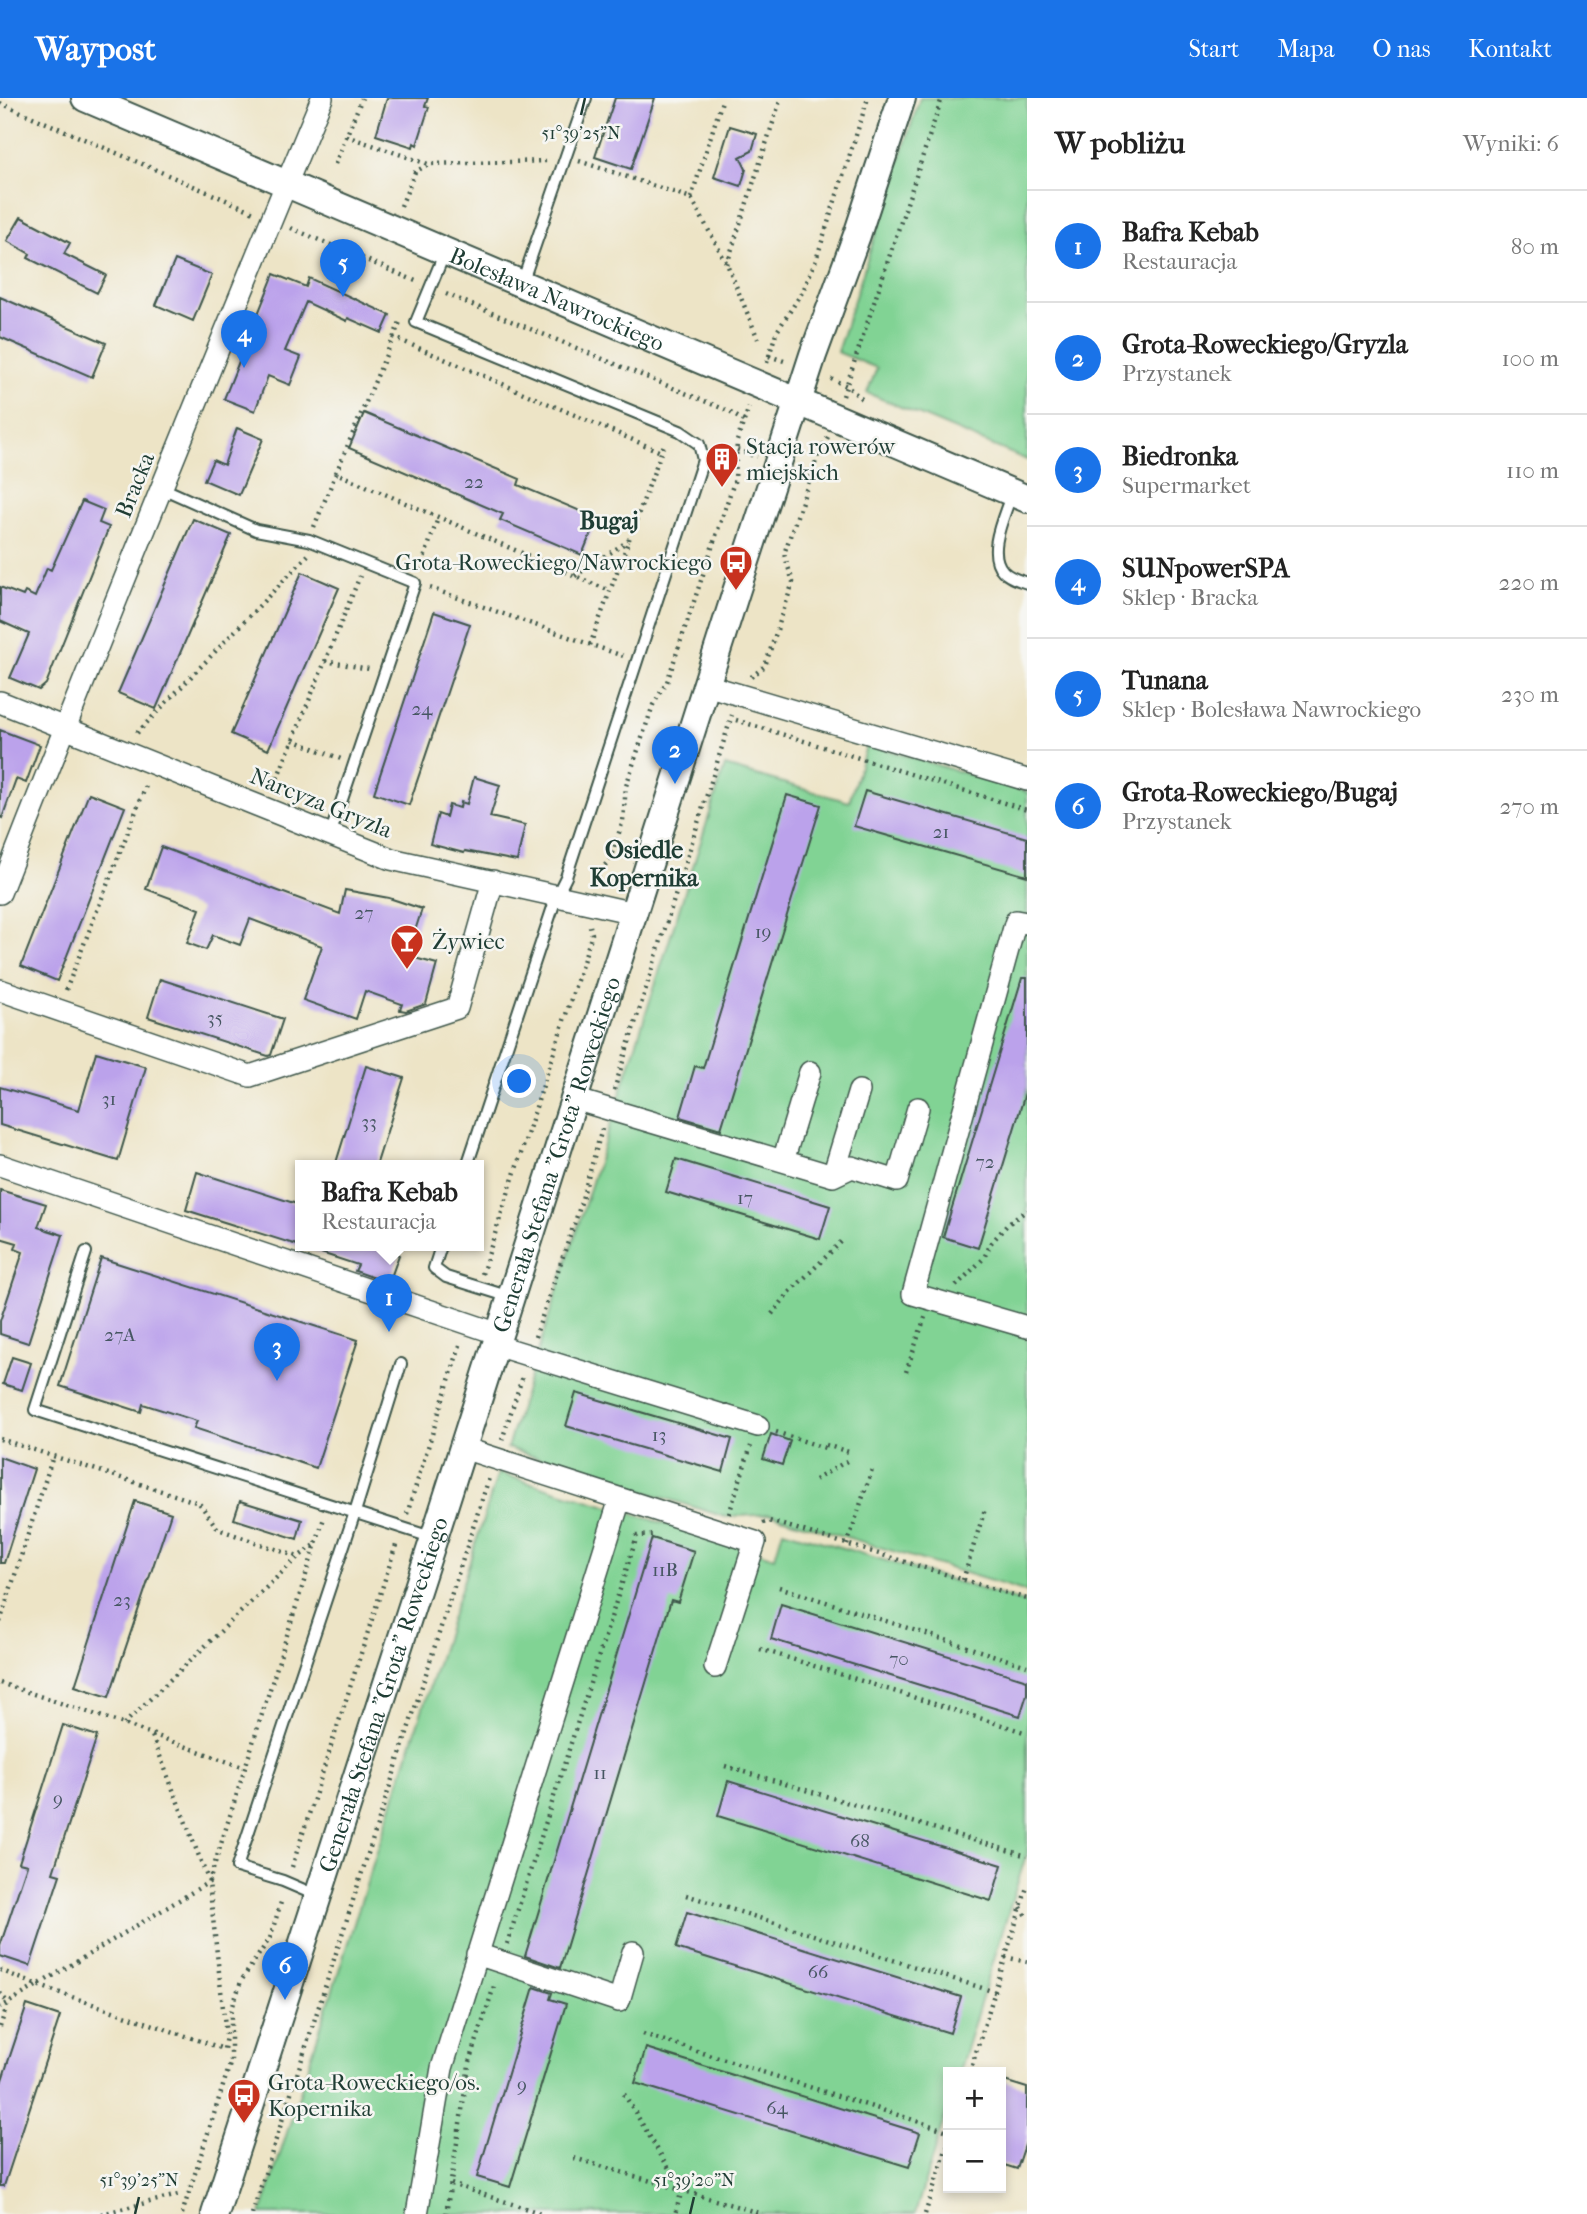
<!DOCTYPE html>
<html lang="pl">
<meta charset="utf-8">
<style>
body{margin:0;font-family:"IM FELL French Canon",serif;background:#f2f2f2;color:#222}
.controls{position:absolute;right:21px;bottom:21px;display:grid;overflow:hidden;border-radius:0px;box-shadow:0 4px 10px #0003}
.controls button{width:63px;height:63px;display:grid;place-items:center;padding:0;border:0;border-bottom:2px solid #e0e0e0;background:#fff;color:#222;font:35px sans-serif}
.you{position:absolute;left:520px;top:984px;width:24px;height:24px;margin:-18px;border:5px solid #fff;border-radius:50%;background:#1a73e8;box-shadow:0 0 0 10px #1a73e833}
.badge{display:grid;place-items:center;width:46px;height:46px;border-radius:50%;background:#1a73e8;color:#fff;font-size:23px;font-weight:700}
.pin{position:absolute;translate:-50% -58px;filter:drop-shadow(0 2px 4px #0008)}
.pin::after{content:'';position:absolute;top:37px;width:24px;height:21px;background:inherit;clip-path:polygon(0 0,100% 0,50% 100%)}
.popup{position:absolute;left:295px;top:1062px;width:189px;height:91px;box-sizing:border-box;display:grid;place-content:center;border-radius:0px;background:#fff;filter:drop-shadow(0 2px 5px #0005);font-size:23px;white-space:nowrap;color:#767676}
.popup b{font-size:26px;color:#222}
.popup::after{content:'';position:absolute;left:50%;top:100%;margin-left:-14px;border:14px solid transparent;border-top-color:#fff}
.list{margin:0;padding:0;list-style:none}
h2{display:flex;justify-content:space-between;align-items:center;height:91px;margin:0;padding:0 28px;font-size:30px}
h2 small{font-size:23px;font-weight:400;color:#767676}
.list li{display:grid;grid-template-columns:46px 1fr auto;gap:21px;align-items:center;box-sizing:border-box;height:112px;padding:0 28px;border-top:2px solid #e0e0e0}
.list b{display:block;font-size:26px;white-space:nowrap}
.list p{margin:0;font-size:23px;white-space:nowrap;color:#767676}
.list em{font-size:23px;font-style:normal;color:#767676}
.map{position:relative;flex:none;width:1027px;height:2116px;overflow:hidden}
header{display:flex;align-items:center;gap:42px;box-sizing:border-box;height:98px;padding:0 35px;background:#1a73e8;color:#fff}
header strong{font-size:33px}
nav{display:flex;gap:38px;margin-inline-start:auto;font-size:24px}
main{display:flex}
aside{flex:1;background:#fff}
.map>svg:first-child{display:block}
.green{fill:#81d394;stroke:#508864;stroke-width:2}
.building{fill:#bba2eb}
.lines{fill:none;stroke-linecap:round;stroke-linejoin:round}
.service-casing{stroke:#3e564a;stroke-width:14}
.minor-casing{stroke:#3e564a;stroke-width:24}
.tertiary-casing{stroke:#3e564a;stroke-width:30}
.path{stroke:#3e564a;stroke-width:4.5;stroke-dasharray:2 5;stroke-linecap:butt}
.service{stroke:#fff;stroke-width:10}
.minor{stroke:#fff;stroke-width:21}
.tertiary{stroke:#fff;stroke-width:26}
.ticks{fill:none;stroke:#1f3d34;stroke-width:2.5}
.labels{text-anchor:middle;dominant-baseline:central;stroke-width:5;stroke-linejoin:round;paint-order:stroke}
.number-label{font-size:19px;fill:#465662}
.street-label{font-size:23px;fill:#1f3d34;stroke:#f6f6f2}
.poi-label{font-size:23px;fill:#1f3d34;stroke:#f6f6f2;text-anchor:start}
.neighbourhood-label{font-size:24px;font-weight:bold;fill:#1f3d34;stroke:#f6f6f2}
.ticks-label{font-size:18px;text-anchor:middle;fill:#1f3d34;stroke:#f6f6f2;stroke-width:5;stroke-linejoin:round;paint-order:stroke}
</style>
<header>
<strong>Waypost</strong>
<nav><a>Start</a><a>Mapa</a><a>O nas</a><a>Kontakt</a></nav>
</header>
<main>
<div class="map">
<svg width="1027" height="2116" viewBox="0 0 1027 2116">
<rect width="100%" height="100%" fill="#f6f6f2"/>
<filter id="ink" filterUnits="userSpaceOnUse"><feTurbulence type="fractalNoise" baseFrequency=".0143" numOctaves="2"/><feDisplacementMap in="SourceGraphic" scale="14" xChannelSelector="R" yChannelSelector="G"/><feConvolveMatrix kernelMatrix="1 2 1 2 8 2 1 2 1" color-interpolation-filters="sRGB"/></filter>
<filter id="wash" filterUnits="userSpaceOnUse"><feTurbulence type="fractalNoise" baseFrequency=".00686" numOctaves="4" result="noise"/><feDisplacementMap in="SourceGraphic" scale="28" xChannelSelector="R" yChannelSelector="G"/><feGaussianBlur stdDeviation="1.57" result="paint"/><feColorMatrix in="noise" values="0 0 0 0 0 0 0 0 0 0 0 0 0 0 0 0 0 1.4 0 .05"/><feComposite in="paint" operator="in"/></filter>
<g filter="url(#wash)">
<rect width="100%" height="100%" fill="#ede4c6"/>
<path class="green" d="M 920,0 L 1027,0 L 1027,362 L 867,295 L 877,270 L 837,254 Z
M 867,646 L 1027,694 L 1027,1494 L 771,1416 L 725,1419 L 507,1350 L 725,668 L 849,704 Z
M 498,1375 L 775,1459 L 783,1432 L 1027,1505 L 1027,1754 L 959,1974 L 948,1974 L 948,2008 L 915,2116 L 261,2116 Z"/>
<g id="blocks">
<path class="building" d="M 387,0 L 428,0 L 425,8 L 429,9 L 417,47 L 414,45 L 413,49 L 376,37 Z
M 615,0 L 655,0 L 631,71 L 595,59 Z
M 730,28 L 757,36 L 752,53 L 740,59 L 746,71 L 741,88 L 714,79 Z
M 21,119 L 70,145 L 64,156 L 106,177 L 97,195 L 28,160 L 30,156 L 7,143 Z
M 175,162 L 212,177 L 193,223 L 156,207 Z
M 274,176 L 306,189 L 309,180 L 390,217 L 382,235 L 348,220 L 347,223 L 306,204 L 285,253 L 301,259 L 290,287 L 268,278 L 255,313 L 224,301 Z
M 0,199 L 106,245 L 92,279 L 0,239 Z
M 364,315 L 520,381 L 518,387 L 597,420 L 582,457 L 500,422 L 503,416 L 349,350 Z
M 237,330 L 263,341 L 239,397 L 204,382 L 213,362 L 224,367 Z
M 82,403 L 104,412 L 99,425 L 109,429 L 46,586 L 39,592 L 10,580 L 29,536 L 0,523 L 0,489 L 23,498 L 25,494 L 35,499 L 47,470 L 51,472 Z
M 193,421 L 231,437 L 156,611 L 118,595 Z
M 302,474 L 339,490 L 268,652 L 231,636 Z
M 434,514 L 470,526 L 409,707 L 374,695 Z
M 0,632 L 40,647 L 26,685 L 16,681 L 2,720 L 0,719 Z
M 474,679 L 500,687 L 490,719 L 525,727 L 517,763 L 465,753 L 464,755 L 430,746 L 438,716 L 446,719 L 449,707 L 460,710 L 461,704 L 467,706 Z
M 865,693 L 1027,740 L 1027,778 L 854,728 Z
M 89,695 L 125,709 L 57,883 L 21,868 Z
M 787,697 L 821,707 L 721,1031 L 680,1019 L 695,968 L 703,970 Z
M 161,749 L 340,816 L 345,792 L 389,800 L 422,811 L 407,858 L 437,866 L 426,906 L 406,913 L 400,912 L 402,906 L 365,893 L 356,921 L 303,902 L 322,848 L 250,821 L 240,847 L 213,837 L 206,852 L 187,845 L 200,811 L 146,791 Z
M 1022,880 L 1027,880 L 1027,989 L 978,1150 L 943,1139 Z
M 160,881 L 283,921 L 271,957 L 268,958 L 148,919 Z
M 96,954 L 146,969 L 118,1063 L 0,1027 L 0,989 L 79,1012 Z
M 366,968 L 404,980 L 376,1068 L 335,1068 Z
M 676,1061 L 830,1108 L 820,1141 L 666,1094 Z
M 197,1074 L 300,1107 L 300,1148 L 186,1112 Z
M 0,1092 L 46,1106 L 38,1129 L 63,1137 L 28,1245 L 0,1236 L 0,1223 L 23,1154 L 15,1151 L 17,1145 L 0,1140 Z
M 313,1148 L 376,1148 L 399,1157 L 389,1185 L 355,1173 L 358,1167 L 312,1152 Z
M 101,1160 L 358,1242 L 316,1370 L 194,1330 L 197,1323 L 143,1306 L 141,1314 L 60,1288 Z
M 12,1259 L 31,1265 L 22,1292 L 3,1286 Z
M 576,1295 L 732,1341 L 723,1374 L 566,1328 Z
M 771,1336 L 790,1343 L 782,1367 L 763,1361 Z
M 0,1359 L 34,1371 L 4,1465 L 0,1465 Z
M 135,1403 L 171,1415 L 109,1599 L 75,1588 Z
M 240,1403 L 302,1422 L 297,1441 L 234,1421 Z
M 652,1440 L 694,1453 L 678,1504 L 671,1502 L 560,1870 L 525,1858 Z
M 781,1506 L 1027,1582 L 1027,1596 L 1020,1618 L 771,1541 Z
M 63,1627 L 97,1638 L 53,1775 L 60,1777 L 30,1868 L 0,1858 L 0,1848 L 27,1767 L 19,1765 Z
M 728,1683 L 1002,1767 L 991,1803 L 718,1718 Z
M 687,1814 L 961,1899 L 950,1935 L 676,1850 Z
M 534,1889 L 552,1895 L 550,1901 L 566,1906 L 510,2089 L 477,2079 Z
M 27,1907 L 60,1918 L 4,2088 L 0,2088 L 0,1988 Z
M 646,1950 L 920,2035 L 909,2069 L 635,1985 Z
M 1001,1982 L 1027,1990 L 1027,2041 L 1017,2071 L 1001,2066 Z"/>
</g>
</g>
<g filter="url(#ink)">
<use href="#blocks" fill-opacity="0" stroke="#3e564a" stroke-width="2"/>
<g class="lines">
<defs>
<path id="service" d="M 445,154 L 416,224 L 680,333 L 699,346 L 703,362 L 566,779 L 557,797 L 467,1068
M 522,185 L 586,0
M 162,390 L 256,432 L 309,442 L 415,485 L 330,737
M 1012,394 C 1006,415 985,454 1003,473 C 1009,480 1019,482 1027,485
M 441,1148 L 434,1170 L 446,1179 L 510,1199
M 86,1154 L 35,1312 L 434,1440
M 318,1798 L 283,1783 L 237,1769 L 355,1414 L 401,1266"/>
<path id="minor" d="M 706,587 L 1027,682
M 0,604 L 391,761 L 634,815
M 0,795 C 104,529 212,264 322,0
M 1027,825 L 1016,823 L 1015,826 L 913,1196 L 1027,1229
M 0,892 L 250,978 L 457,910 L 493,783
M 574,1001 L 833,1078 L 852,1069 L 897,1083 L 918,1010
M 783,1063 L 810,974
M 0,1067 L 499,1236
M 833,1078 L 859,993
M 495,1247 L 758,1328
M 463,1350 L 755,1444 L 715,1569
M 477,1856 L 619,1903 L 633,1854
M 417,2116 L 442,1970 L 620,1401"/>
<g id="tertiary">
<path id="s1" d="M 85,0 L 1027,401"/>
<path id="s2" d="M 215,2116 L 434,1440 L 736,494 L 813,257 L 857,137 L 902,0"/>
</g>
</defs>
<use href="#service" class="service-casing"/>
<use href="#minor" class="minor-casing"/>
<use href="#tertiary" class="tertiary-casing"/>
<path class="path" d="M 0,5 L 254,114
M 346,38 L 428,66
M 579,63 L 691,100 L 727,166 L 758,241
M 335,66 L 362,0
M 691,100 L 723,0
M 401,108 L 415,74 L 429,66 L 548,63
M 291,130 L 418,184
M 727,166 L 781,0
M 446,196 L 726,312 L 744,323
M 393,239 L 661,354
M 769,258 L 776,235 L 803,193 L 816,162 L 868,0
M 767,265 L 769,258 L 787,264
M 831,281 L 847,288 L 864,303
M 843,298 L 942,0
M 737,352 L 757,359
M 336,375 L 400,224
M 314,429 L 336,375 L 610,493
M 420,472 L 438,420
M 575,478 L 628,443
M 430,490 L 623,558
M 590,547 L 665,344
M 325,563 L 369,571
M 751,579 L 765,568 L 793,484 L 784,456 L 818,357 L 828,339
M 736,622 L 1027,712
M 137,635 L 308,457
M 293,642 L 341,661
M 272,693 L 360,478
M 598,782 L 618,785
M 596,786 L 601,772 L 610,761 L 623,723 L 626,688 L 653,607 L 667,584 L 735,381 L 737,343 L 749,309
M 66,892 L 147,685
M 614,992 L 732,617
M 482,1176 L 592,836 L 590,828
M 956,1188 L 984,1160 L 991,1145 L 1007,1127 L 1027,1112
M 772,1216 L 789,1195 L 842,1143
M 535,1239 L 578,1115 L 602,1031
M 906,1274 L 925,1219
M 776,1334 L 825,1350
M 0,1341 L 199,1405 L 218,1431 L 298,1459
M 502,1342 L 523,1277
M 826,1347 L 852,1355
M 815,1382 L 850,1361
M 407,1416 L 461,1244
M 729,1416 L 751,1348
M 763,1425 L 769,1423 L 797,1431 L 1027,1501
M 847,1447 L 873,1368
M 963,1482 L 985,1411
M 779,1489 L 1027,1568
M 0,1524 L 53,1358
M 760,1551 L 1027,1635
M 0,1585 L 124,1626 L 245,1670
M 124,1626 L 298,1459 L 315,1447
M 725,1668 L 1027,1758
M 292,1769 L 397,1444
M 686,1797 L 995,1894
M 1021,1809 L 1027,1820
M 507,1846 L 637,1438 L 654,1437
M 1005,1859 L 1027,1864
M 0,1872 L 37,1887 L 224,1951 L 226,1937 L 209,1784 L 151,1635
M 0,1895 L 8,1905 L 0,1909
M 0,1929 L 8,1905 L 209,1784 L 324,1420
M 643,1936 L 948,2033
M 970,1974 L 1027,1789
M 624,1996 L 682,2092 L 675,2116
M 574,2060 L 762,2116
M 451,2086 L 543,2116
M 101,2116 L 182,2096
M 182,2116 L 231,1963 L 231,1914 L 241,1883 L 270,1840 L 282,1801
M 252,2116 L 489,1380
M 446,2116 L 469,1967 L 495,1885
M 925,2116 L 948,2046"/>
<use href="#service" class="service"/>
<use href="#minor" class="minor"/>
<use href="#tertiary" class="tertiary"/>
</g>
</g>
<path class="ticks" d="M 581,17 L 585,0M 135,2116 L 139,2099M 690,2116 L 694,2099"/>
<defs>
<symbol id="building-pin" viewBox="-11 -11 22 30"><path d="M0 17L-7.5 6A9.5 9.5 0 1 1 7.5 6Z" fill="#c8321e" stroke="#f6f6f2"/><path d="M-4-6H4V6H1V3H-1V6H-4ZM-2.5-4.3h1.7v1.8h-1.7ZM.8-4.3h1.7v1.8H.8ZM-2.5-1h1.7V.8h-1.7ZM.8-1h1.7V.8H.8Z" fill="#fff"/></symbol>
<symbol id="bus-pin" viewBox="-11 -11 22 30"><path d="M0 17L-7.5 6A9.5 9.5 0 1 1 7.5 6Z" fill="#c8321e" stroke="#f6f6f2"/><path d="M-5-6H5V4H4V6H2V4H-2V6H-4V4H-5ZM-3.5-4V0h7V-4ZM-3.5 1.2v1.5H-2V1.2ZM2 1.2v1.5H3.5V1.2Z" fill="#fff"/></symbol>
<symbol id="bar-pin" viewBox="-11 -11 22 30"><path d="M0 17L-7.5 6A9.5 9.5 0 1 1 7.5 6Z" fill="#c8321e" stroke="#f6f6f2"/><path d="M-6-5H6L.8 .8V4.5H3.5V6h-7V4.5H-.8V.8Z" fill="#fff"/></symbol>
</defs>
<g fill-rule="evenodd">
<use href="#building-pin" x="703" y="342" width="38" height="52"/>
<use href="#bus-pin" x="717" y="445" width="38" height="52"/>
<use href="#bar-pin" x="388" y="824" width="38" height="52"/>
<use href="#bus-pin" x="225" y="1978" width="38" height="52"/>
</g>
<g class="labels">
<g class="number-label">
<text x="474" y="384">22</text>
<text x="422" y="611">24</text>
<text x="941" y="734">21</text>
<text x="364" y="815">27</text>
<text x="763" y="834">19</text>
<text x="215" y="920">35</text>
<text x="109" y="1001">31</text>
<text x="369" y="1024">33</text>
<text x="985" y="1064">72</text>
<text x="745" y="1100">17</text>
<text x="120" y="1237">27A</text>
<text x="659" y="1337">13</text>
<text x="665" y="1472">11B</text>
<text x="122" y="1502">23</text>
<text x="899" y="1561">70</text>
<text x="600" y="1675">11</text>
<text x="58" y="1701">9</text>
<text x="860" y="1743">68</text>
<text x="818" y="1874">66</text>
<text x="522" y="1987">9</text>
<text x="777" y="2010">64</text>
</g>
<g class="street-label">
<text stroke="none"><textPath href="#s1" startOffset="513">Bolesława Nawrockiego</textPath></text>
<text transform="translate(135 387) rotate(-68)">Bracka</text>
<text transform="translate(321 705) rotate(22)">Narcyza Gryzla</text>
<text stroke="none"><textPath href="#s2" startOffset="1113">Generała Stefana "Grota" Roweckiego</textPath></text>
<text stroke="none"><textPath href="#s2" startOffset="546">Generała Stefana "Grota" Roweckiego</textPath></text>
</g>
<g class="poi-label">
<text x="746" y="348">Stacja rowerów<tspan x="746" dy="26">miejskich</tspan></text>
<text x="712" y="464" text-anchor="end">Grota-Roweckiego/Nawrockiego</text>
<text x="432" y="843">Żywiec</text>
<text x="268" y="1984">Grota-Roweckiego/os.<tspan x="268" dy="26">Kopernika</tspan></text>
</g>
<g class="neighbourhood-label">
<text x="609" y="423">Bugaj</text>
<text x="644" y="752">Osiedle<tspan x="644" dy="28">Kopernika</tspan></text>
</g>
</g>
<g class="ticks-label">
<text x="581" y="41">51°39'25"N</text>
<text x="139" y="2088">51°39'25"N</text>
<text x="694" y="2088">51°39'20"N</text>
</g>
</svg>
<div class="controls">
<button>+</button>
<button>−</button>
</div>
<div class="you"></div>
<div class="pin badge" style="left:389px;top:1234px">1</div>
<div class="popup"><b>Bafra Kebab</b>Restauracja</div>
<div class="pin badge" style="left:675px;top:686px">2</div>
<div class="pin badge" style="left:277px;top:1283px">3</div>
<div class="pin badge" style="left:244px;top:270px">4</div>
<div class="pin badge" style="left:343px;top:199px">5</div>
<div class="pin badge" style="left:285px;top:1902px">6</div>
</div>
<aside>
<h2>W pobliżu<small>Wyniki: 6</small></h2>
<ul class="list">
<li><span class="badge">1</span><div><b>Bafra Kebab</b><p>Restauracja</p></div><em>80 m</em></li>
<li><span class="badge">2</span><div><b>Grota-Roweckiego/Gryzla</b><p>Przystanek</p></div><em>100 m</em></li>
<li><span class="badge">3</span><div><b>Biedronka</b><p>Supermarket</p></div><em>110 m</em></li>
<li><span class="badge">4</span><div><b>SUNpowerSPA</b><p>Sklep · Bracka</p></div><em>220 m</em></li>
<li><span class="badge">5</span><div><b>Tunana</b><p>Sklep · Bolesława Nawrockiego</p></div><em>230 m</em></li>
<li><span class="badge">6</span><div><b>Grota-Roweckiego/Bugaj</b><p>Przystanek</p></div><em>270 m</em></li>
</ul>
</aside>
</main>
